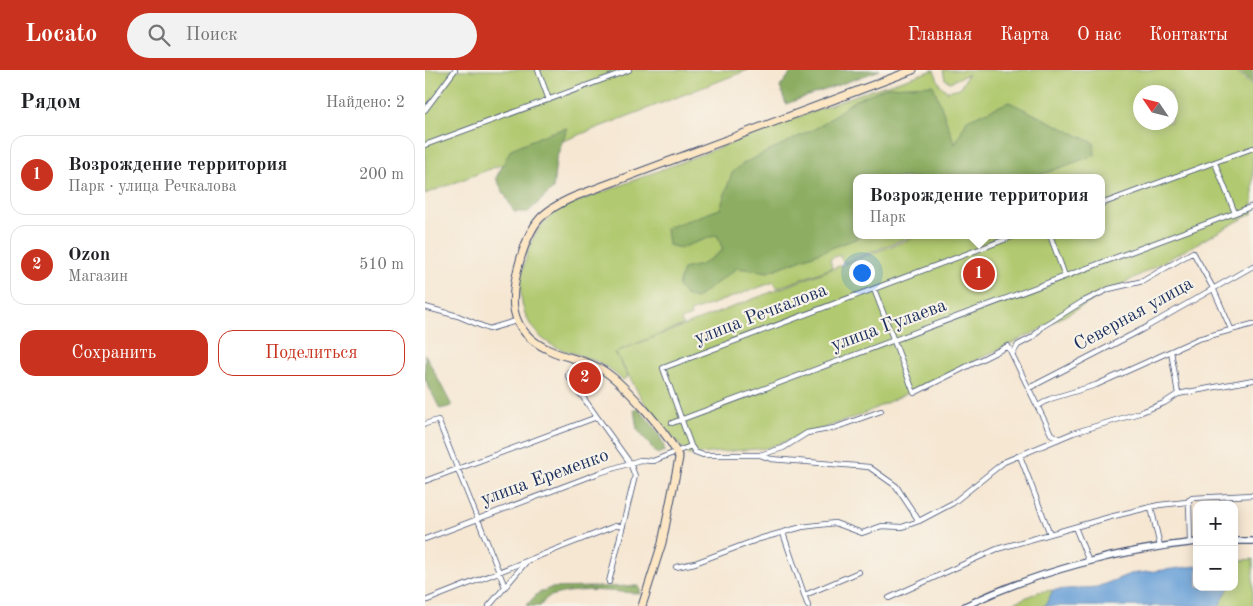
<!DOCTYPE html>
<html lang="ru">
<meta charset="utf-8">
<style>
body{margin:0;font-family:"Old Standard TT",serif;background:#f2f2f2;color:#202124}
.controls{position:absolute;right:15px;bottom:15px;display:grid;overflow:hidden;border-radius:10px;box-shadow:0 2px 12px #0003}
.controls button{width:45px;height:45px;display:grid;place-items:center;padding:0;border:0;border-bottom:1px solid #e0e0e0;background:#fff;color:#202124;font:25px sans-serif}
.compass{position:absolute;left:708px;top:15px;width:45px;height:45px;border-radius:50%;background:#fff;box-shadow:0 2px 12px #0003;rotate:305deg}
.you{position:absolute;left:436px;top:202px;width:18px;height:18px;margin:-12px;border:4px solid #fff;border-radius:50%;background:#1a73e8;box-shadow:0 0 0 8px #1a73e833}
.badge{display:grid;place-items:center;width:32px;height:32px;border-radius:50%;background:#c8321e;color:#fff;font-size:16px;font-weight:700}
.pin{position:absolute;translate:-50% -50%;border:2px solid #fff;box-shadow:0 1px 5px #0006}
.popup{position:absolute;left:428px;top:104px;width:252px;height:65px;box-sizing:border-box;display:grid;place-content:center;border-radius:10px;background:#fff;filter:drop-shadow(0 1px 4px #0005);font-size:16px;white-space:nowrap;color:#757577}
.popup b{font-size:19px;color:#202124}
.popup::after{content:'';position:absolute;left:50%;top:100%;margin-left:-10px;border:10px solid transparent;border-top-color:#fff}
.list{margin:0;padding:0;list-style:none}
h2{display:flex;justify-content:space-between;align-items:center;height:65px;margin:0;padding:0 20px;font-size:21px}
h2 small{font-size:16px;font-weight:400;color:#757577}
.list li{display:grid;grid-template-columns:32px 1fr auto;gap:15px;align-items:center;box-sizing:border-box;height:80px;margin:0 10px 10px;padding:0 10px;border:1px solid #e0e0e0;border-radius:15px}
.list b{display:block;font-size:19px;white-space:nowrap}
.list p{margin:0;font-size:16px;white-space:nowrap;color:#757577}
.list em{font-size:16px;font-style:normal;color:#757577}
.actions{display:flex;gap:10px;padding:15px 20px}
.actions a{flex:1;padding:11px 0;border:1px solid #c8321e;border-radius:15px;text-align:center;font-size:18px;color:#c8321e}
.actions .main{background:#c8321e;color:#fff}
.icon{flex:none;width:28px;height:28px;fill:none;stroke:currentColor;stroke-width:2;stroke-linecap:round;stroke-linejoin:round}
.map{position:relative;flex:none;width:828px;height:536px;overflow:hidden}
header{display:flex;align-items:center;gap:30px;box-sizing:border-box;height:70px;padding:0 25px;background:#c8321e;color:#fff}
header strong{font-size:24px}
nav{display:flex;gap:28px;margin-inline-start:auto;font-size:18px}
.search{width:350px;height:45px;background:#f2f2f2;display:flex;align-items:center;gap:12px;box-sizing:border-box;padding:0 18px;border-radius:28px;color:#757577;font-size:19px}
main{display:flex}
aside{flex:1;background:#fff}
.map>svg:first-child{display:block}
.green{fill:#b1c96f;stroke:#667c66;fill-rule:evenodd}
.forest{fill:#8cad62;stroke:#546e60}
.water{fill:#6aa1d8;stroke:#42689b}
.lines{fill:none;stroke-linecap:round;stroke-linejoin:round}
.minor-casing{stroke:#3c4b70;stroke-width:6}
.tertiary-casing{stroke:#3c4b70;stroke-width:8}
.secondary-casing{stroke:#3c4b70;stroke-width:9}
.minor{stroke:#fff;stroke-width:4.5}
.tertiary{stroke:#fff;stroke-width:5.5}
.secondary{stroke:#fce6c4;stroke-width:7}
.labels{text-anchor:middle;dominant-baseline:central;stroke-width:4.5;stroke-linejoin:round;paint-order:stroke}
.street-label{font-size:19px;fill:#1b2f5e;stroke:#f7f3e8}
</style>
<header>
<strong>Locato</strong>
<div class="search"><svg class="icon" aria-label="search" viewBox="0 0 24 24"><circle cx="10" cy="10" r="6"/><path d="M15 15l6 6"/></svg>Поиск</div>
<nav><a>Главная</a><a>Карта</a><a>О нас</a><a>Контакты</a></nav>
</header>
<main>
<aside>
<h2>Рядом<small>Найдено: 2</small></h2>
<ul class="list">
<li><span class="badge">1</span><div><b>Возрождение территория</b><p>Парк · улица Речкалова</p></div><em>200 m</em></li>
<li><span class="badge">2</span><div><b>Ozon</b><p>Магазин</p></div><em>510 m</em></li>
</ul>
<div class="actions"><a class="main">Сохранить</a><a>Поделиться</a></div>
</aside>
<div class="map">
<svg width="828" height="536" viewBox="0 0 828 536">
<rect width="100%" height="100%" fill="#f7f3e8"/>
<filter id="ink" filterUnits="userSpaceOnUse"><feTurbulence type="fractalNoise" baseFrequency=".02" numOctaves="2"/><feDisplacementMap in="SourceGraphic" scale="10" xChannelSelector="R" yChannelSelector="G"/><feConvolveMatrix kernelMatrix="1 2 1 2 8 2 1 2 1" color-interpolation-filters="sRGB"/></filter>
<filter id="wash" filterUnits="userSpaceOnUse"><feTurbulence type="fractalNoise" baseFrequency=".0096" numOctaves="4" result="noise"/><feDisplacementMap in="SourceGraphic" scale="20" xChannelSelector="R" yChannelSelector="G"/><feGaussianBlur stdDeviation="1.12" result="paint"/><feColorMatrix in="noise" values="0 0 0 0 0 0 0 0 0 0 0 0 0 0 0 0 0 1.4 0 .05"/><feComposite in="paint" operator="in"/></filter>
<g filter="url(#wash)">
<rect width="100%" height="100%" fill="#f6e7d3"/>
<path class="green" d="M 0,0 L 323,0 L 0,124 Z
M 509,0 L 515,15 L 522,21 L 535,18 L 543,4 L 525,12 L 520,9 L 518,0 L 809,0 L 828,17 L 828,143 L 608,263 L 436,345 L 342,378 L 263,385 L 220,334 L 190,282 L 203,307 L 197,310 C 193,306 188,301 183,298 C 169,288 149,284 133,278 C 99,263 90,228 99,195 C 107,166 113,153 139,137 L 434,24 ZM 716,22 L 746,22 L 746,52 L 716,52 ZM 432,108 L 676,108 L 676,165 L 495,165 L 193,281 L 258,255 L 256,250 L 266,246 L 265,242 L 349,212 L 352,218 L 407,198 L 405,189 L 414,185 L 419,193 L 489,165 L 432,165 Z
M 828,489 L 828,536 L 794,536 L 804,517 L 809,517 L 809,491 Z
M 628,520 L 620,536 L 582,536 L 613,522 Z"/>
<path class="forest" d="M 368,0 L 455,0 L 361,34 L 355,17 Z
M 811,0 L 828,0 L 828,15 Z
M 508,15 L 530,74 L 542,50 L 584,32 L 669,73 L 670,85 L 607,108 L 432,108 L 432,165 L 441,165 L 343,202 L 312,198 L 270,229 L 260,225 L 253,216 L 258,199 L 276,195 L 298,180 L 292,165 L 255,178 L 243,175 L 241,158 L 295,139 L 307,103 L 319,93 L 395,56 L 430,30 L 462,17 Z
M 142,58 L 131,90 L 128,119 L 103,142 L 89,142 L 71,108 L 86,79 L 124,63 Z
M 0,284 L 27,336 L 15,339 L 0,309 Z
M 212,338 C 225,352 236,362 240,381 L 232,384 L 212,359 L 209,340 Z
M 214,516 L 216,524 C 188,521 153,517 126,526 C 121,527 118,533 115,536 L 101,536 L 112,524 L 125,518 Z"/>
<path class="water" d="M 772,496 L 772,517 L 804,517 L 794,536 L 620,536 L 628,520 L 672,517 L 705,504 Z"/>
</g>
<g filter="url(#ink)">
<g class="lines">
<defs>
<path id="minor" d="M 113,0 L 124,30
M 0,40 L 30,0
M 0,75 L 204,0
M 676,134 L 828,78
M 810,143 L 828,136
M 625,165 L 640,206
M 449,219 L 489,323 L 583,276 L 626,364 L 634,369
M 0,237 L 33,246 L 64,259 L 91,251
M 746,281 L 753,324
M 588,283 L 593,275 L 608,267 L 618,256 L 657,232 L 684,219 L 718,211 L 768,182 L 788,218 L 806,259
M 160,292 L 144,302 L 143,306 L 172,347
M 604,318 L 718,259 L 828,196
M 613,336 L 625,329 L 671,315 L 773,269 L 828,254
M 247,353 L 810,143 L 790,93
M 0,354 L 13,350 L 80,517
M 266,376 L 270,382 L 278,385 L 335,385 L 358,378 L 382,363 L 409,358 L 456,341
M 335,385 L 346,389 L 444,397 L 471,416 L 494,451
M 595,386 L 625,464
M 0,411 L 172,347 L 205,393 L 210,406 L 184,512
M 764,430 L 765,473
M 726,437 L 735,476
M 650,457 L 664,492
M 358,463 L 383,536
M 0,469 L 174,403 L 215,390 L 228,391 L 266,376 L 238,298 L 592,165
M 251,497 L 270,493 L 334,469 L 377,457 L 410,453 L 437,463 L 457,456 L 477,457 L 494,451 L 528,433 L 579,392 L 648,363 L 714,343 L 739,333 L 753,324 L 828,310
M 380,525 L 434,502
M 464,528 L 572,479 L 685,447 L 734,435 L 762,432 L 767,428 L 828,425
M 0,531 L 190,456 L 198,456
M 64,536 L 101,492"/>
<path id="tertiary" d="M 809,471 L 828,471
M 540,536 C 611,502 693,480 772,472"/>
<path id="secondary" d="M 217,536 L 237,473 L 254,388 C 245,365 196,309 174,298 C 158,289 140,288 124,280 C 81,260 84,227 96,187 C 107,152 116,141 151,126 L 488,0"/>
</defs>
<use href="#minor" class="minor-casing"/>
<use href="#tertiary" class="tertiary-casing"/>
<use href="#secondary" class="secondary-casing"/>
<use href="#minor" class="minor"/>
<use href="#tertiary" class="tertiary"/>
<use href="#secondary" class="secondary"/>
</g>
</g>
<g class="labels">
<g class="street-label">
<text transform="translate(336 245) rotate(-21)">улица Речкалова</text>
<text transform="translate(709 245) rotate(-29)">Северная улица</text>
<text transform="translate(464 256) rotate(-20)">улица Гулаева</text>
<text transform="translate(120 408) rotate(-20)">улица Еременко</text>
</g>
</g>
</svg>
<div class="controls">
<button>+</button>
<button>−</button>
</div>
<svg class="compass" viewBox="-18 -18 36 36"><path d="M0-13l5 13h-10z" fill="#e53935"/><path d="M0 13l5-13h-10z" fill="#757577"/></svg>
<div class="you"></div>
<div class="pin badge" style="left:554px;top:204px">1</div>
<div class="popup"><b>Возрождение территория</b>Парк</div>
<div class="pin badge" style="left:160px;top:308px">2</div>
</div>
</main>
